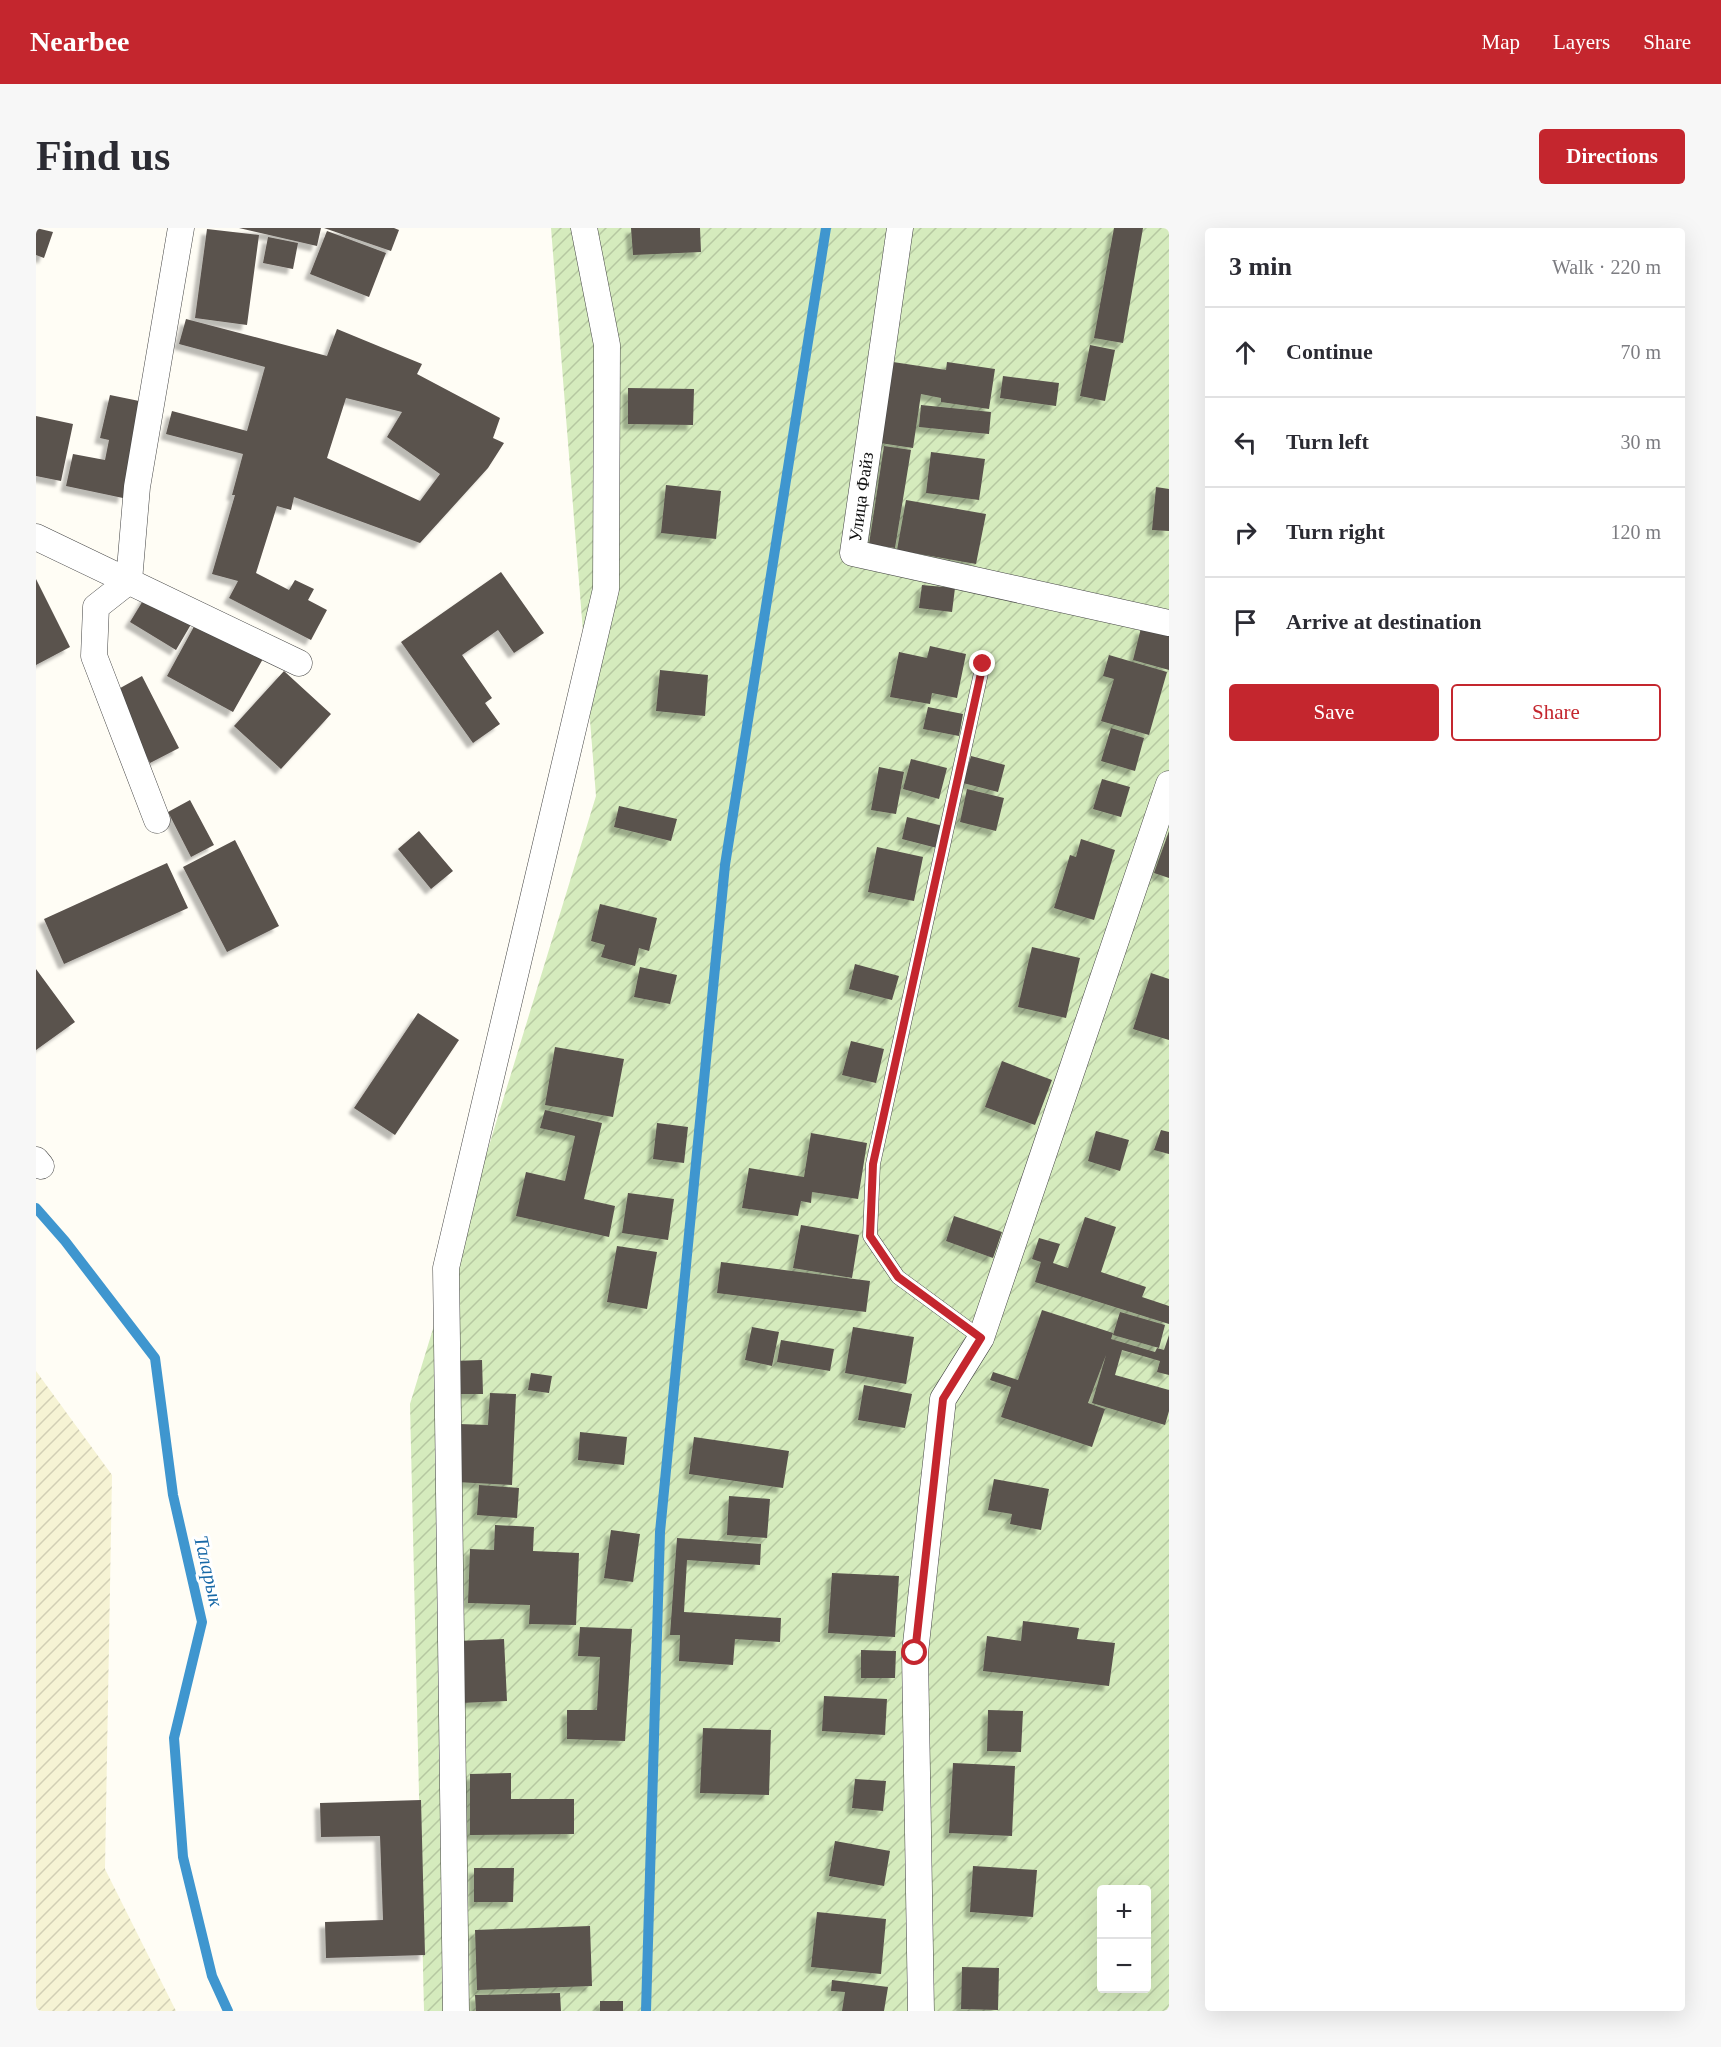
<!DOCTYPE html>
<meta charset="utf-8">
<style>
body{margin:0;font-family:Georgia,serif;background:#f7f7f7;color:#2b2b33}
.controls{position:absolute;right:18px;bottom:18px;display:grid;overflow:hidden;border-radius:6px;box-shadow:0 6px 24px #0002}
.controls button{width:54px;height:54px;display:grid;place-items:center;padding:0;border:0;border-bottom:2px solid #e1e1e2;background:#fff;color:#2b2b33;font:30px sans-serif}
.stop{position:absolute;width:18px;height:18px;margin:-14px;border:4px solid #c4262e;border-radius:50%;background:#fff}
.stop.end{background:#c4262e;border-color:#fff;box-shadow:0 2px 6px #0008}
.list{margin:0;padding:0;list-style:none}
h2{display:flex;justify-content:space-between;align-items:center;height:78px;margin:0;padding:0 24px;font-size:26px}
h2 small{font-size:20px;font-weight:400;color:#7c7c81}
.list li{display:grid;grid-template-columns:39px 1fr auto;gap:18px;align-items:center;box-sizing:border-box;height:90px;padding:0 24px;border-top:2px solid #e1e1e2}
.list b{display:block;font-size:22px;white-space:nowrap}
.list em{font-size:20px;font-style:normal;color:#7c7c81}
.actions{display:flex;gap:12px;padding:18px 24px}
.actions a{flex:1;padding:14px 0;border:2px solid #c4262e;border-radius:6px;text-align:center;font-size:21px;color:#c4262e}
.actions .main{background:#c4262e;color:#fff}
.icon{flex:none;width:33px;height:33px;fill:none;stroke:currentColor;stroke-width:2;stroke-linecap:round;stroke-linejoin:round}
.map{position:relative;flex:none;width:1133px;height:1783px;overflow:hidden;border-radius:6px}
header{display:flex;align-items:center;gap:36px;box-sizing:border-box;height:84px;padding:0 30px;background:#c4262e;color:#fff}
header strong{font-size:28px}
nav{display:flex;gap:33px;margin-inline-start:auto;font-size:21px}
.intro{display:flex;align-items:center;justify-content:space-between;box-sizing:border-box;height:144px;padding:0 36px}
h1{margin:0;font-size:42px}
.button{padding:15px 27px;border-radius:6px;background:#c4262e;color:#fff;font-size:21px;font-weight:700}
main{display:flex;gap:36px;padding:0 36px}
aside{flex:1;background:#fff;border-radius:6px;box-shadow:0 6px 24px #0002}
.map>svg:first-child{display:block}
.farmland{fill:url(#farmland-furrows)}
.garden{fill:url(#garden-furrows);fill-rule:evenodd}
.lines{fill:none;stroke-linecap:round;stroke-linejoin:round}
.stream{stroke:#3f96cf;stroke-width:10}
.building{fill:#5a524d;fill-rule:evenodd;filter:url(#shadow)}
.lane-casing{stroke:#444;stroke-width:15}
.street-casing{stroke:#444;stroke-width:27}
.lane{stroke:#fff;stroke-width:14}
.street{stroke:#fff;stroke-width:26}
.route{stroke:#c4262e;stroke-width:8}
.labels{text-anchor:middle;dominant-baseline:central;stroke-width:6;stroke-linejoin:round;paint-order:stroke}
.street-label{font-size:18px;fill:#111;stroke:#fff}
.water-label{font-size:20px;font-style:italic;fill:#1768a6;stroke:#fff}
</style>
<header>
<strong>Nearbee</strong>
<nav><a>Map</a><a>Layers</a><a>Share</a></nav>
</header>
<div class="intro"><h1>Find us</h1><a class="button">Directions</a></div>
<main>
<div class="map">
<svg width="1133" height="1783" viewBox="0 0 1133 1783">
<defs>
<pattern id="farmland-furrows" width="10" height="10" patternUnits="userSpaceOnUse" patternTransform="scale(1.5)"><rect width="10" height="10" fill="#f6f3d4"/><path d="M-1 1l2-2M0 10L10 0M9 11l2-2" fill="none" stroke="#d2cfb5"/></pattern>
<pattern id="garden-furrows" width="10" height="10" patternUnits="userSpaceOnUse" patternTransform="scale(1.5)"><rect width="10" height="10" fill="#d5ebbd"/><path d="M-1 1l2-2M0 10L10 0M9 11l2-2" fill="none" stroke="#b6c8a1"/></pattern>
<filter id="shadow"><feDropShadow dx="-5.5" dy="5.5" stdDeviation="1.5" flood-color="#0004"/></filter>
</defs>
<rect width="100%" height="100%" fill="#fffdf5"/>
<path class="farmland" d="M 0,1143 L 76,1247 L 69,1641 L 140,1783 L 0,1783 Z"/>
<path class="garden" d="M 515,0 L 1133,0 L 1133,1783 L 388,1783 L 374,1176 L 560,568 ZM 1066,1662 L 1110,1662 L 1110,1760 L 1066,1760 Z"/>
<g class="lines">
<path class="stream" d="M 0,980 L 29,1013 L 119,1130 L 137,1267 L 166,1394 L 138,1510 L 147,1629 L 176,1748 L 192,1783
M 610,1783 L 624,1304 L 689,637 L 790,0"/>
</g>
<path class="building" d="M 0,0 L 17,4 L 8,30 L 0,27 Z
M 203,0 L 285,0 L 281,18 Z
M 288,0 L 358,0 L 363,2 L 355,23 Z
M 595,0 L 664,0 L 665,24 L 597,27 Z
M 1078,0 L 1107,0 L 1087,115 L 1058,110 Z
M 171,1 L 223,7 L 211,97 L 159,90 Z
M 291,3 L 350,25 L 333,69 L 274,46 Z
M 232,9 L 262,15 L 257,41 L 227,35 Z
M 150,91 L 291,128 L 301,101 L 386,136 L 381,146 L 464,190 L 457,210 L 468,215 L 452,240 L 384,315 L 258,269 L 255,282 L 241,278 L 220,345 L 253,362 L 259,352 L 278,361 L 272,372 L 291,382 L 275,412 L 193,370 L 202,353 L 176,346 L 199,267 L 196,267 L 207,226 L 130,206 L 136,183 L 211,203 L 229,139 L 143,116 ZM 310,170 L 366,184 L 351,209 L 404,246 L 384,273 L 291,230 Z
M 1054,117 L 1079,122 L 1069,173 L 1044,168 Z
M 857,134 L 910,142 L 911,134 L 959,141 L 953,181 L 905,174 L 905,170 L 885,166 L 877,220 L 844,215 Z
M 967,148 L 1023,155 L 1020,178 L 964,170 Z
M 592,160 L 658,161 L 657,197 L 592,196 Z
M 74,167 L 108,174 L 87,270 L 30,258 L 37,226 L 69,232 L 73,212 L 64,210 Z
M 885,177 L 955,184 L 953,206 L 883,199 Z
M 0,188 L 37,196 L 25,253 L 0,248 Z
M 848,218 L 875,222 L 859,320 L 833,316 Z
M 895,224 L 949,231 L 943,272 L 890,265 Z
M 630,257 L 685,263 L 680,311 L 625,305 Z
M 1120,259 L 1133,261 L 1133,303 L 1116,302 Z
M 870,272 L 950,286 L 940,336 L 861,322 Z
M 465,344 L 508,405 L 478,425 L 462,402 L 426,427 L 456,470 L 449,475 L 464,496 L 437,515 L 365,414 Z
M 0,351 L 34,419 L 0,437 Z
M 886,357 L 919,360 L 916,384 L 883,380 Z
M 111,366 L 157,393 L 140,422 L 94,394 Z
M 161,393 L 228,429 L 197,484 L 131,448 Z
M 1105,400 L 1133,408 L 1133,442 L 1097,432 Z
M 894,418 L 930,426 L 921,470 L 896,465 L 894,476 L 854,469 L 863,424 L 891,430 Z
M 1073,427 L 1131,444 L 1113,507 L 1065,493 L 1078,451 L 1067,448 Z
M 624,442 L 672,447 L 669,488 L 620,483 Z
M 248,443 L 295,486 L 245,541 L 198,498 Z
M 106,448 L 143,520 L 114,535 L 77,464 Z
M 892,479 L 927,486 L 923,508 L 887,501 Z
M 1075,500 L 1108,510 L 1099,543 L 1065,533 Z
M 935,528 L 969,537 L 962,564 L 927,555 Z
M 875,531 L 911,540 L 903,571 L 867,561 Z
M 843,539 L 868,544 L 860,586 L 835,582 Z
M 1066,551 L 1094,559 L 1085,589 L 1057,581 Z
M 931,561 L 968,570 L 960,603 L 924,594 Z
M 154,572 L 178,617 L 155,629 L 132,584 Z
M 583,578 L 641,591 L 635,613 L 578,599 Z
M 871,589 L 907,598 L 901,620 L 866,611 Z
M 383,603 L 417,643 L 395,661 L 362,621 Z
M 1133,603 L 1133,650 L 1118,645 Z
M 1045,611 L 1079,622 L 1058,692 L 1018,680 L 1034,627 L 1040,629 Z
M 199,612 L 243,698 L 191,724 L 147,639 Z
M 841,619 L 887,629 L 878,673 L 832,664 Z
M 131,635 L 152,680 L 28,736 L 8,691 Z
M 564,676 L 621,690 L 613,723 L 603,720 L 599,738 L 565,729 L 569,717 L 555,713 Z
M 996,719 L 1044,730 L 1030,790 L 982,779 Z
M 819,736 L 863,748 L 856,772 L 813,761 Z
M 604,739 L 641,747 L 634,776 L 598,769 Z
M 0,741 L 39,794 L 0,822 Z
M 1115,745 L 1133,751 L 1133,812 L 1097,801 Z
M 382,785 L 423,812 L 359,907 L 318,880 Z
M 815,813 L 848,821 L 840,855 L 806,847 Z
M 519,819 L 588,831 L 577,889 L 509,877 Z
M 966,833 L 1016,852 L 999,897 L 949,879 Z
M 509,882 L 566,895 L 548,971 L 579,978 L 573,1009 L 480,988 L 490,944 L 529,953 L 539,908 L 504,900 Z
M 621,895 L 652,899 L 648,935 L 617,931 Z
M 1125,902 L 1133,904 L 1133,926 L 1118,922 Z
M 1060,903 L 1093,912 L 1084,943 L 1052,933 Z
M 775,905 L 831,915 L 822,971 L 776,964 L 775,975 L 765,973 L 762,988 L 706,980 L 713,940 L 768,949 Z
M 592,965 L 638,971 L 632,1012 L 586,1005 Z
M 918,988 L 966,1004 L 957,1030 L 910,1013 Z
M 1049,989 L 1080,999 L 1065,1044 L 1110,1059 L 1106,1069 L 1133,1078 L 1133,1096 L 999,1054 L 1005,1034 L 996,1031 L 1003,1010 L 1024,1016 L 1017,1035 L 1032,1040 Z
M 765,997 L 823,1007 L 816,1050 L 757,1040 Z
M 581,1018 L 621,1024 L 611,1081 L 571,1074 Z
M 685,1034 L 834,1053 L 830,1084 L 681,1065 Z
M 1006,1082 L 1077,1105 L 1075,1111 L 1119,1124 L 1121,1120 L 1128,1122 L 1133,1107 L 1133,1147 L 1121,1144 L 1124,1133 L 1086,1122 L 1079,1147 L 1133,1162 L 1133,1183 L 1129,1197 L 1056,1175 L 1070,1127 L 1052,1175 L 1069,1181 L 1056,1219 L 965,1189 L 975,1159 L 954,1152 L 957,1144 L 982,1152 Z
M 1084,1084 L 1129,1097 L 1123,1120 L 1077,1107 Z
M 716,1099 L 743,1104 L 736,1138 L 709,1132 Z
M 817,1099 L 878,1109 L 870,1156 L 809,1145 Z
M 745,1112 L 798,1121 L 794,1143 L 741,1134 Z
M 446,1132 L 447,1166 L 418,1166 L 417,1133 Z
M 495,1145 L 516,1148 L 513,1165 L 492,1162 Z
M 828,1157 L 876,1166 L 869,1200 L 822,1192 Z
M 454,1165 L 480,1166 L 476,1257 L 420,1254 L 423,1196 L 452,1197 Z
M 544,1204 L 591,1209 L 588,1237 L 542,1232 Z
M 658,1209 L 753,1223 L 747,1260 L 653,1246 Z
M 958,1251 L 1013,1261 L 1005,1302 L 974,1296 L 976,1286 L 952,1282 Z
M 443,1257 L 483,1260 L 481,1290 L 441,1287 Z
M 693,1268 L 734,1271 L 731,1310 L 691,1307 Z
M 459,1297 L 498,1299 L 497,1323 L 543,1325 L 540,1397 L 493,1396 L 494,1377 L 432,1375 L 434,1321 L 458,1322 Z
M 575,1302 L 604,1306 L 597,1354 L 568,1350 Z
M 641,1310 L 725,1316 L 724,1337 L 651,1332 L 648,1384 L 745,1390 L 744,1414 L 699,1411 L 697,1437 L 643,1433 L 644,1407 L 634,1407 Z
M 796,1345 L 863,1348 L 859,1409 L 792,1405 Z
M 987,1393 L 1043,1400 L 1041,1411 L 1079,1415 L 1073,1458 L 947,1443 L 951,1408 L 985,1413 Z
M 544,1399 L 596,1401 L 589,1513 L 531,1511 L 531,1482 L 561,1482 L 564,1429 L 542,1428 Z
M 468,1411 L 471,1473 L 424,1475 L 421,1413 Z
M 825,1422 L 860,1423 L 859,1450 L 825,1450 Z
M 788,1468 L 851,1471 L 849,1507 L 786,1503 Z
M 952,1482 L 987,1483 L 985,1524 L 951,1523 Z
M 667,1500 L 735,1502 L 733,1567 L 664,1565 Z
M 917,1535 L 979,1538 L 976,1608 L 913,1605 Z
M 475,1545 L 475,1571 L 538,1571 L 538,1606 L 434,1607 L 434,1546 Z
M 819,1551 L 850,1553 L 847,1583 L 816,1580 Z
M 385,1572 L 389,1727 L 290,1730 L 289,1694 L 347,1692 L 344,1608 L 285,1609 L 284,1575 Z
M 799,1613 L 854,1623 L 848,1658 L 793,1648 Z
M 937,1638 L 1001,1642 L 997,1689 L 934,1684 Z
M 438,1640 L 478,1640 L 477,1674 L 438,1674 Z
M 781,1684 L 850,1691 L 845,1746 L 775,1739 Z
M 554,1698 L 556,1758 L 441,1762 L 439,1702 Z
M 926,1739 L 963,1740 L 962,1782 L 925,1781 Z
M 796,1752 L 852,1759 L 848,1783 L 806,1783 L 809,1764 L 795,1763 Z
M 524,1765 L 525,1783 L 440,1783 L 439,1767 Z
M 564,1773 L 587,1773 L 587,1783 L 564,1783 Z"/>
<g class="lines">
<defs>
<path id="lane" d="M 945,1110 L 862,1049 L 834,1008 L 837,936 L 947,436"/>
<path id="street" d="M 864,0 L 817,325 L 1133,395
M 0,309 L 263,435
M 121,592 L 58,428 L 60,379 L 93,353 L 101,259 L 145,0
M 0,932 L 5,938
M 420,1783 L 410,1040 L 570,361 L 571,117 L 548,0
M 885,1783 L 879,1425 L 907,1171 L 945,1110 L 1133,556"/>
</defs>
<use href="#lane" class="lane-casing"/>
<use href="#street" class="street-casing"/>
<use href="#lane" class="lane"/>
<use href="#street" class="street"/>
</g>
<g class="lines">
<path class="route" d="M 879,1425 L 907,1171 L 945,1110 L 862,1049 L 834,1008 L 837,936 L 947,436"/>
</g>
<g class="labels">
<g class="street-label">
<text transform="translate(825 269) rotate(-82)">Улица Файз</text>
</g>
<g class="water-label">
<text transform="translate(173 1343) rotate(77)">Таларык</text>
</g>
</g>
</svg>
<div class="controls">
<button>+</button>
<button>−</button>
</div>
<div class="stop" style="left:879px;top:1425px"></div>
<div class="stop end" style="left:947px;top:436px"></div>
</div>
<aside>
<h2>3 min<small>Walk · 220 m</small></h2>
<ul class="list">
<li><svg class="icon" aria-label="ahead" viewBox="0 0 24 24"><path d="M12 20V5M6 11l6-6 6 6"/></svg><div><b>Continue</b></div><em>70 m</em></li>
<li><svg class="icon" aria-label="left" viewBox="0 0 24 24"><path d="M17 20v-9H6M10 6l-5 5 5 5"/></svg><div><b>Turn left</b></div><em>30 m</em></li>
<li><svg class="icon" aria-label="right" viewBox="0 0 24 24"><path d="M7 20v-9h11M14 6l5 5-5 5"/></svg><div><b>Turn right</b></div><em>120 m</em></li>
<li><svg class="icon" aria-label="arrive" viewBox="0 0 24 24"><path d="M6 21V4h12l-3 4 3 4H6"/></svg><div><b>Arrive at destination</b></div></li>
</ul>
<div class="actions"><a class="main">Save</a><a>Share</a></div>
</aside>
</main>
